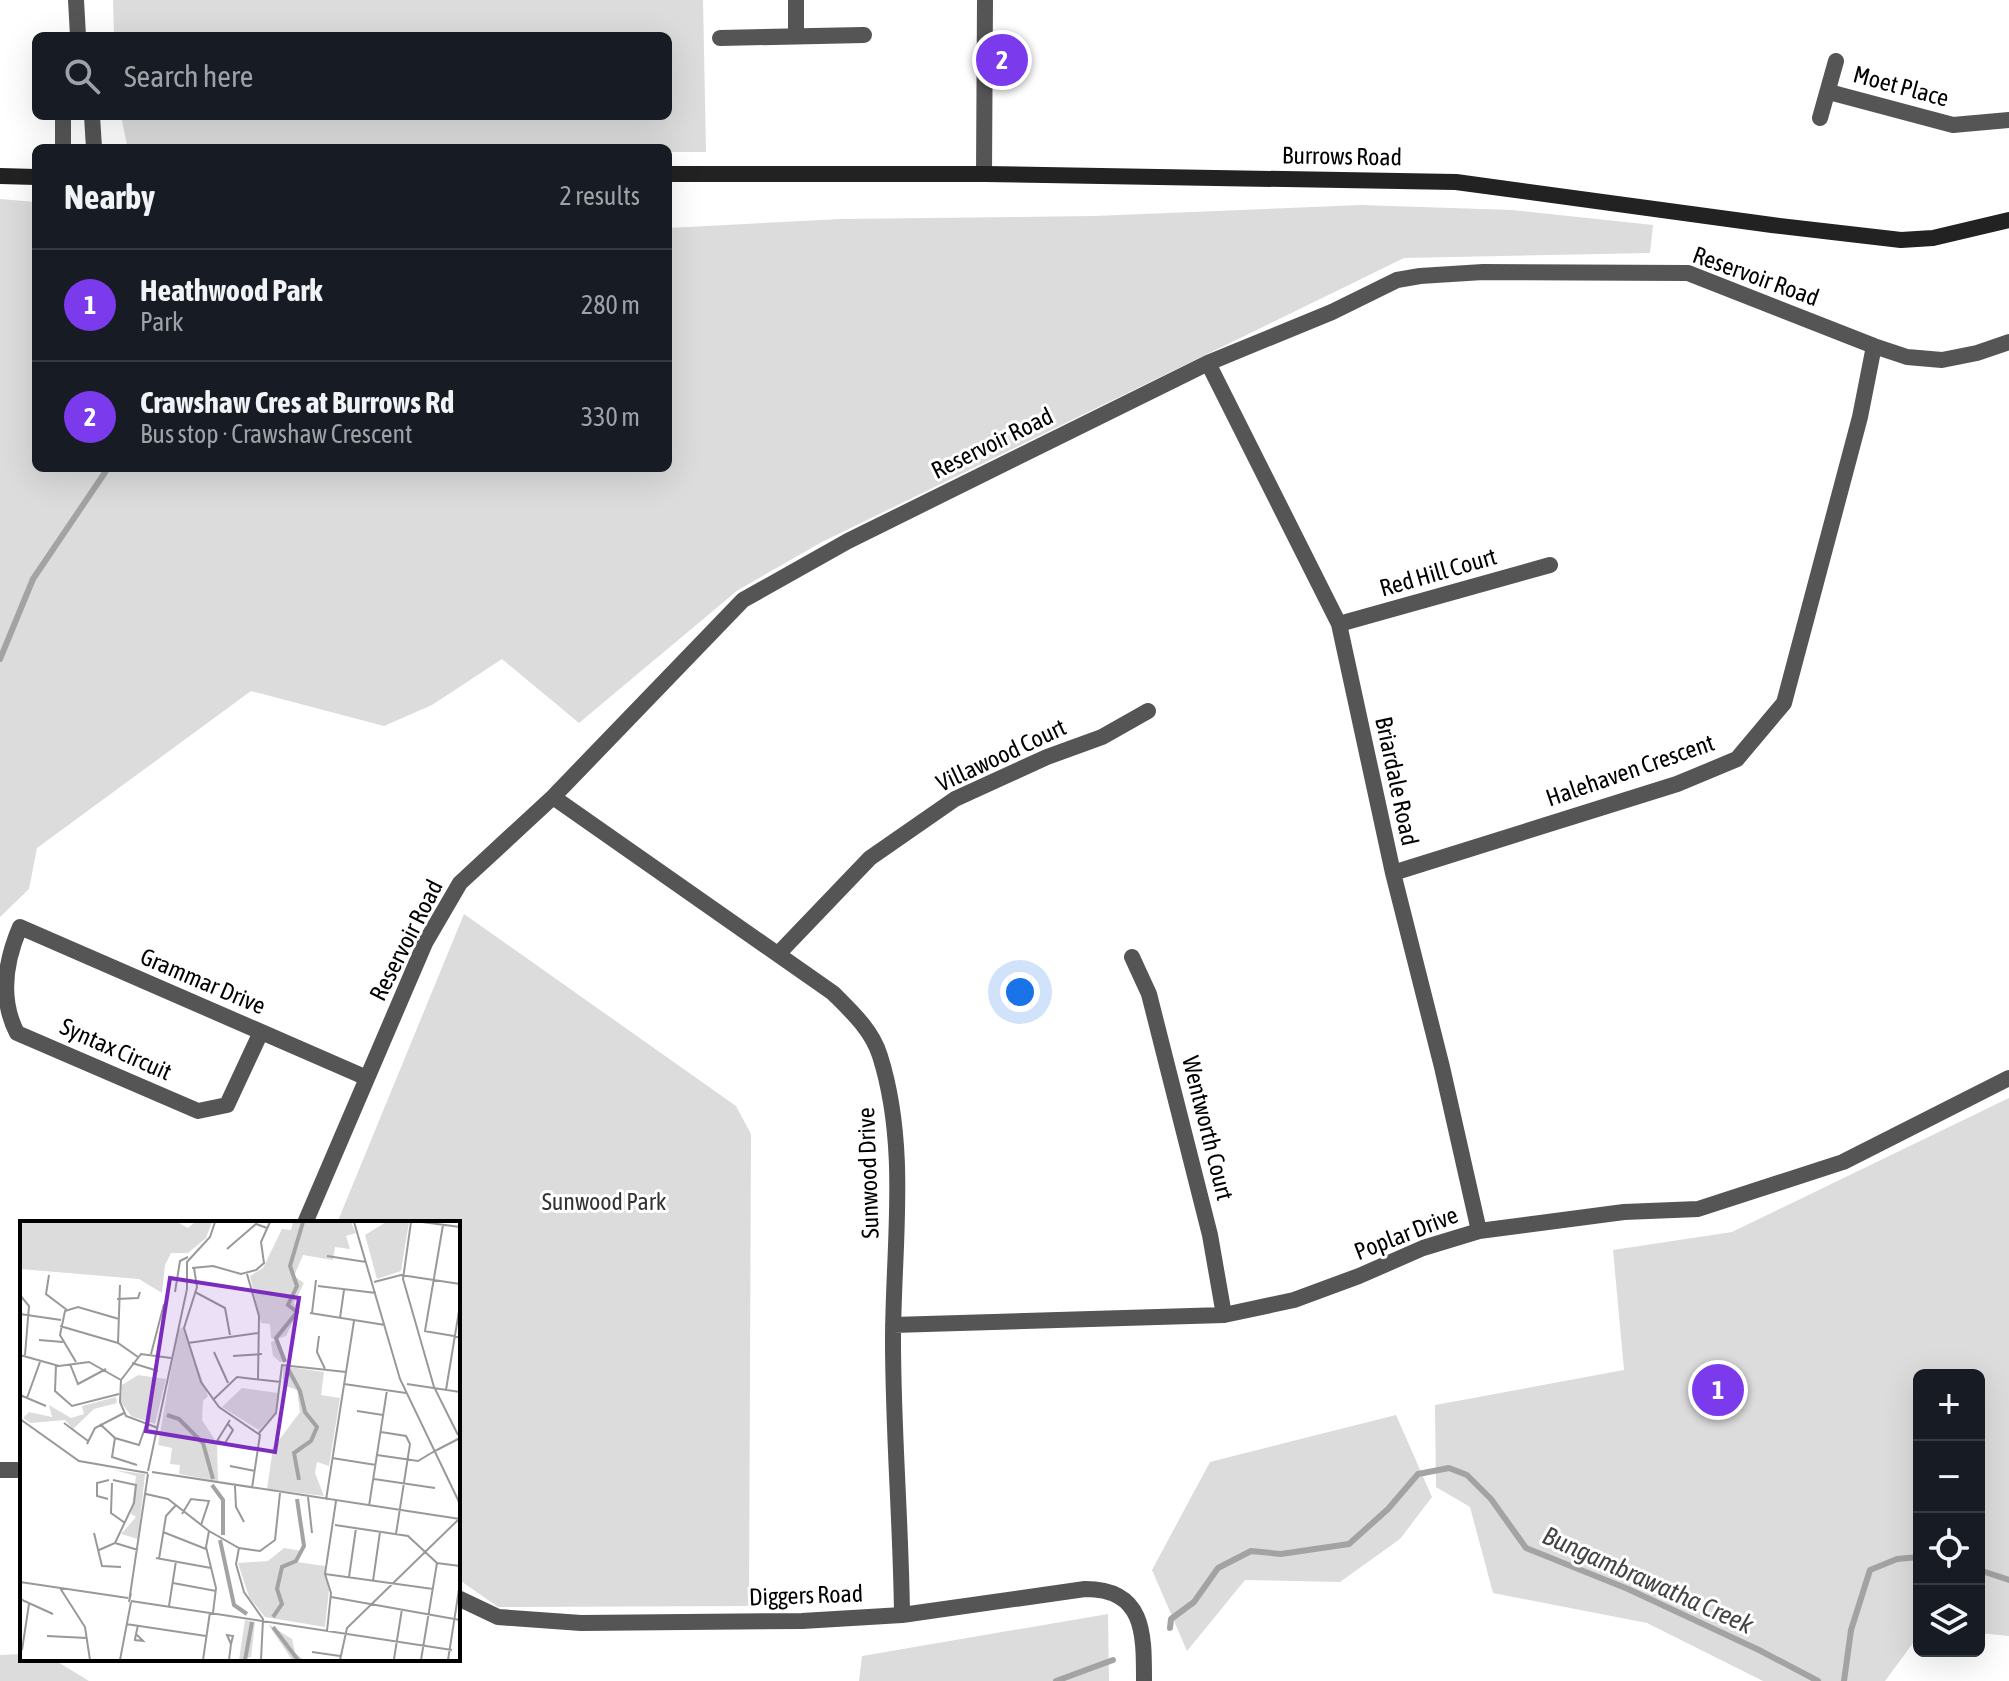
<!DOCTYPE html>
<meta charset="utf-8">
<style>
body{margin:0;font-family:"Asap Condensed",sans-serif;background:#242831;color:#f1f3f6}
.controls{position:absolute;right:24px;bottom:24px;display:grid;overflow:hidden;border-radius:12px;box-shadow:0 8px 32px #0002}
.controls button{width:72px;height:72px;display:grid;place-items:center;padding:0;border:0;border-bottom:2px solid #363941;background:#171b24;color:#f1f3f6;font:40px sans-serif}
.you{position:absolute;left:1020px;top:992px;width:28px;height:28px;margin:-20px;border:6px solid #fff;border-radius:50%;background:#1a73e8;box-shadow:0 0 0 12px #1a73e833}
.badge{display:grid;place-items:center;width:52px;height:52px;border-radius:50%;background:#7c3aed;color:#fff;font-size:26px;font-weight:700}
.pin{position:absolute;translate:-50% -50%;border:4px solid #fff;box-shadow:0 2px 8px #0006}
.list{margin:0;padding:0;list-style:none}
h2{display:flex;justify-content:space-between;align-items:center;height:104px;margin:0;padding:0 32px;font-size:34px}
h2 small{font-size:26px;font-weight:400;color:#9ea1a6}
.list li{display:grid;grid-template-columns:52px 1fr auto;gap:24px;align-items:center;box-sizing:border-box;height:112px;padding:0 32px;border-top:2px solid #363941}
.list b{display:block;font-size:30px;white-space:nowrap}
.list p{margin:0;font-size:26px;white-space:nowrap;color:#9ea1a6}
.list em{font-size:26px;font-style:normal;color:#9ea1a6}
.icon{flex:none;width:44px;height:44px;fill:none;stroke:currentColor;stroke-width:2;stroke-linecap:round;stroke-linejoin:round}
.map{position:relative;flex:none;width:2009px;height:1681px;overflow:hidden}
.search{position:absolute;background:#171b24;box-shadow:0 8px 32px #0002;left:32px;top:32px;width:640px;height:88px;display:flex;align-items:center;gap:20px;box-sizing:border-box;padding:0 28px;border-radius:12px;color:#9ea1a6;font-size:30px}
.panel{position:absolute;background:#171b24;box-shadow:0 8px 32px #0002;left:32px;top:144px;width:640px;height:328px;border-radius:12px}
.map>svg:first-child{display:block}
.green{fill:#dcdcdc}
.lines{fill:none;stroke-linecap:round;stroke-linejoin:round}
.stream{stroke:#a3a3a3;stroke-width:6}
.minor{stroke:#555;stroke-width:16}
.tertiary{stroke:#555;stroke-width:16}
.secondary{stroke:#222;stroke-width:16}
.labels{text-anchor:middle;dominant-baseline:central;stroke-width:6;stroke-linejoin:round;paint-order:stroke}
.street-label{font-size:24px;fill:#000;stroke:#fff}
.park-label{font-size:24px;fill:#333;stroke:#fff}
.water-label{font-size:26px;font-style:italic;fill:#444;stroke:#fff}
.inset-river{fill:none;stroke:#a3a3a3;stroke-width:4}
.inset-road{fill:none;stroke:#999;stroke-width:2}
.view{fill:#7b2cbf;fill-opacity:0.15;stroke:#7b2cbf;stroke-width:4}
.inset-edge{fill:none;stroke:#000;stroke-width:4}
</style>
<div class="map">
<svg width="2009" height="1681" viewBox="0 0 2009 1681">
<rect width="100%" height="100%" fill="#fff"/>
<path class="green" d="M 113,0 L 703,0 L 706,152 L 668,152 L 668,148 L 138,148 L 127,145 L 121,116 L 668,116 L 668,36 L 114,36 Z
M 0,199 L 36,202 L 36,468 L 668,468 L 668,228 L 841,219 L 1094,216 L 1361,205 L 1512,210 L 1653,225 L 1650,253 L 1404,258 L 822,542 L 738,590 L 579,723 L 502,659 L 432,705 L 384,726 L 251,691 L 37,848 L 29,889 L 0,917 Z
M 464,914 L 736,1106 L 751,1134 L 749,1606 L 498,1607 L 458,1579 L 458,1223 L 337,1223 Z
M 2009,1098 L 2009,1636 L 1979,1633 L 1979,1375 L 1919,1375 L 1919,1635 L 1885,1681 L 1763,1681 L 1647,1623 L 1493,1593 L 1470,1507 L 1436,1487 L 1435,1405 L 1624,1370 L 1613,1250 L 1732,1232 Z
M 1396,1415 L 1432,1497 L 1400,1539 L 1340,1582 L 1245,1580 L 1187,1651 L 1152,1570 L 1210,1462 Z
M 1108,1614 L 1109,1681 L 859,1681 L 862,1656 Z
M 22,1654 L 22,1659 L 53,1659 L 89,1681 L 0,1681 L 0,1655 Z"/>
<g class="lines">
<path class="stream" d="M 0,659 L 33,579 L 108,468
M 1979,1570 L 2009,1580
M 1170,1628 L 1171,1619 L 1194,1602 L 1218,1568 L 1251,1551 L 1281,1554 L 1349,1544 L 1388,1509 L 1418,1474 L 1449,1468 L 1467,1475 L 1491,1499 L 1526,1548 L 1628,1589 L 1759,1650 L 1818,1681
M 1056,1681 L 1113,1660
M 1844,1681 L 1851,1630 L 1870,1570 L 1897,1559 L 1919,1557"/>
<path class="minor" d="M 796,36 L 796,0
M 720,38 L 864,35
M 1829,92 L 1953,125 L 2009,120
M 1820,118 L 1836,61
M 1208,363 L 1339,624 L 1393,873 L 1442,1067 L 1479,1231
M 1339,624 L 1550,565
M 553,797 L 833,993 C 851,1011 872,1030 880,1056 C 909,1148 893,1246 893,1341 C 893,1432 901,1523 902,1615
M 1393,873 L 1677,784 L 1737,759 L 1784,703 L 1860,417 L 1874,346
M 779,953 L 870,858 L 955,799 L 1047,757 L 1102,737 L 1148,711
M 1132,957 L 1149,994 L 1210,1235 L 1224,1315
M 261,1032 L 227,1105 L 198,1111 L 17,1033 C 0,1000 5,962 20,927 L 367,1078
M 305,1223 L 425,943 L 460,883 L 553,797 L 743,600 L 848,541 L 1208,363 L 1332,312 L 1397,280 L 1420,276 L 1483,272 L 1688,273 L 1874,346 L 1907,357 L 1942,360 L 1977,353 L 2009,342
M 893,1325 L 1224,1315 L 1294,1300 L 1359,1276 L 1423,1248 L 1479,1231 L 1624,1212 L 1698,1209 L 1843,1162 L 2009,1078
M 0,1470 L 22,1470
M 458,1598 L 498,1617 L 581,1623 L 802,1621 L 902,1615 L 1085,1589 C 1145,1589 1144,1634 1144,1681"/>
<path class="tertiary" d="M 76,0 L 78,36
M 92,116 L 94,148
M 63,148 L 63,116
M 984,174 L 985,0"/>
<path class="secondary" d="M 668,174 L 984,174 L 1456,182 L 1772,225 L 1901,240 L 1933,238 L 2009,220
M 0,176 L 36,177"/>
</g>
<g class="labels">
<g class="street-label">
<text transform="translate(1901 86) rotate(15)">Moet Place</text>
<text transform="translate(1342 156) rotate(1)">Burrows Road</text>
<text transform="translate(1756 276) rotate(20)">Reservoir Road</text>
<text transform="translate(992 443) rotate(-26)">Reservoir Road</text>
<text transform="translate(1438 572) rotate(-16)">Red Hill Court</text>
<text transform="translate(1001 755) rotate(-25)">Villawood Court</text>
<text transform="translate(1630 770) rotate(-19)">Halehaven Crescent</text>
<text transform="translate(1397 781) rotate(78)">Briardale Road</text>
<text transform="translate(406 940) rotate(-63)">Reservoir Road</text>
<text transform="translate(203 981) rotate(23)">Grammar Drive</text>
<text transform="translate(116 1049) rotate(24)">Syntax Circuit</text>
<text transform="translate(1208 1128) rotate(76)">Wentworth Court</text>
<text transform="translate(868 1173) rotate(-92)">Sunwood Drive</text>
<text transform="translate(1406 1233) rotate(-21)">Poplar Drive</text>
<text transform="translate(806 1595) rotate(-2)">Diggers Road</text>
</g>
<g class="park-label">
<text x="604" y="1201">Sunwood Park</text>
</g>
<g class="water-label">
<text transform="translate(1648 1580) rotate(24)">Bungambrawatha Creek</text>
</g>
</g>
<g transform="translate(20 1221)">
<rect width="440" height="440" fill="#fff"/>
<path d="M 0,1 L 157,1 L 168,7 L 175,1 L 192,1 L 186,17 L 168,32 L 151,32 L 145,44 L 142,72 L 119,58 L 0,48 ZM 273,1 L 331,1 L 336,12 L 326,15 L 330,28 L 315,26 L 313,39 L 283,34 L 274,55 L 284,62 L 274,82 L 279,88 L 266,115 L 258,118 L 267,140 L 260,141 L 253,135 L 251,121 L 256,119 L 251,117 L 250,103 L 241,102 L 230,55 L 243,47 L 262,8 L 271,9 ZM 366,1 L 389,1 L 381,50 L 357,58 L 345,14 ZM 163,106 L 188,175 L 183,180 L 182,199 L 197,222 L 198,260 L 159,253 L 160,244 L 150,243 L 152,227 L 138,224 L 158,109 ZM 263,145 L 304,151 L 301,174 L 320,177 L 309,245 L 297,241 L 295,252 L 304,275 L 247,268 L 253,227 L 280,191 L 277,169 L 263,164 ZM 118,154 L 146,158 L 135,203 L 111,195 L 101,181 L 102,164 ZM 222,167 L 258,172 L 255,192 L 239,209 L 202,186 ZM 96,176 L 97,182 L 74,188 L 53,208 L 45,199 L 11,202 L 3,197 L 9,191 L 32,196 L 29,184 L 51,197 L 64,193 L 62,185 ZM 94,249 L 125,253 L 118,318 L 101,313 L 116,296 L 111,293 L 116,255 ZM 264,327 L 282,330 L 277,341 L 305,345 L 309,369 L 305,406 L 245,396 L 229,376 L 218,342 L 248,340 ZM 225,399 L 235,401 L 231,436 L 219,439 ZM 248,403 L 272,418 L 275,432 L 284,439 L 272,439 Z" fill="#dcdcdc"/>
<path class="inset-river" d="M 265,141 L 256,117 L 277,91 L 268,84 L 277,65 L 270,45 L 283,1M 267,146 L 280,170 L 285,191 L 297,206 L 291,220 L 274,232 L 279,259M 147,194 L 159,198 L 183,222 L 193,258M 192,264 L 203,279 L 203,314M 200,319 L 214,384 L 227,393M 253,396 L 262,383 L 257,368 L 262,346 L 276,340 L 284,325 L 277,278M 253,406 L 278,439M 225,439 L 232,401"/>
<path class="inset-road" d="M 334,1 L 380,158 L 440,283M 391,1 L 383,58 L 414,166 L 438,214M 402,1 L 440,6M 207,28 L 236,3 L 247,7M 307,35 L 346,41M 172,47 L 193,45 L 221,53 L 236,49 L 244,42 L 241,21 L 250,1M 174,47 L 177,66 L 164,107 L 181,161 L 199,186 L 240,214 L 232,267M 227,53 L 239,95 L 238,158M 29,54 L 26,73 L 47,89M 354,61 L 381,54 L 440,63M 298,65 L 356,72M 155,71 L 160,40 L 168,36M 175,71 L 205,87 L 210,114M 0,74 L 9,85 L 5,134M 97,78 L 118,77 L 120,71M 290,92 L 365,104M 292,92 L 296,59M 0,93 L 41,99M 320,97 L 324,69M 40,105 L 98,122 L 118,136M 404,110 L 440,116M 405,110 L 423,4M 299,115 L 297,131 L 305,148M 19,119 L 43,121M 98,122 L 100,64M 168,122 L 238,112M 194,131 L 208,162M 131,133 L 144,83M 0,134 L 39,145 L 69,141 L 101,159M 213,135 L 242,133M 56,141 L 40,114 L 45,90 L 58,86 L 99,98M 112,142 L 138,150M 50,143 L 58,163 L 86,148M 36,144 L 35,170 L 52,185 L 99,173M 324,163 L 386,172M 387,163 L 440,171M 426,169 L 440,84M 0,174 L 26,185M 7,177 L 20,141M 194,178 L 217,156 L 261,161M 337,190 L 363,194M 0,198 L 59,240 L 128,252M 44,202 L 68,220M 80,203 L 95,217 L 119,224 L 126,204M 138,207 L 106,195 L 100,181 L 101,159 L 121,133 L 151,137M 361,211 L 386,215 L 390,223 L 376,313M 239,212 L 256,192 L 262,144 L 326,151M 95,217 L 92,236 L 117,244M 197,220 L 205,222 L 213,209 L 208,203M 197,220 L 210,199M 67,223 L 75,207 L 104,192M 413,231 L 440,217M 357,234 L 398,240 L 413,231M 312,237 L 356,244M 210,245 L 235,250M 128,250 L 167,68 L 167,41 L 190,16 L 195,1M 132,251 L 440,298M 354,258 L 415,267M 92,262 L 91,292 L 105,302M 215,265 L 216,286 L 224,301M 126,273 L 148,278 L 189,310 L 219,327 L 240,330 L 255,319 L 260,272M 288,276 L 292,312M 88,278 L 77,275 L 77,262 L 89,259M 306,279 L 334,100M 349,285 L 367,169M 162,293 L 171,278 L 189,280 L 181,304M 315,304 L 388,315 L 417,342 L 440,345M 189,310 L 186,326 L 196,367 L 193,392M 143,311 L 186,328M 74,312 L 82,345 L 101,346M 95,322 L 118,329M 219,327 L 216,343 L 224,371 L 243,398 L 241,439M 79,329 L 95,322 L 114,282 L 116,264 L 93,259M 136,337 L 191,347M 139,338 L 146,295 L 156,284M 305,353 L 413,368M 329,356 L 336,307M 353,360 L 360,311M 0,361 L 108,377M 153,362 L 196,370M 40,367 L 65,406 L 70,439M 111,372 L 109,381 L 128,253M 311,376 L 440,399M 0,378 L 33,393M 111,380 L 432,429M 149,385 L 156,340M 106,403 L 186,415M 307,410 L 311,372 L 305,353 L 316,280M 116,413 L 123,420 L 115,419 L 115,418 L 118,404M 27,415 L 67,417M 2,429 L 9,383M 292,431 L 320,435M 374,438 L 382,388M 100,439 L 111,381M 183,439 L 190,391M 209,439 L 211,423 L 213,415 L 207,414 L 211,423M 320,439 L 327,407 L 440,297M 401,439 L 417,342M 428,439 L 440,362"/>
<path class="view" d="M 150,57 L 279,77 L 255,231 L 126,210 Z"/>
<rect width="440" height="440" class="inset-edge"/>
</g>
</svg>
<div class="controls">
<button>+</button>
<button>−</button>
<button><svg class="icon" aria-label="locate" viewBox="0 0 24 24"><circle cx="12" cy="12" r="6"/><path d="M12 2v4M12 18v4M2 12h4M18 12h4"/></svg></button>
<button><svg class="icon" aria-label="layers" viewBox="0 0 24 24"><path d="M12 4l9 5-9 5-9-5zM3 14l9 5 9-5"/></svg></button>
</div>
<div class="you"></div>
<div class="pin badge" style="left:1718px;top:1390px">1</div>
<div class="pin badge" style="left:1002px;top:60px">2</div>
<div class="search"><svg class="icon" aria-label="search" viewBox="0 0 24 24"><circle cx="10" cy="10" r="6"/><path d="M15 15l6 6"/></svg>Search here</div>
<section class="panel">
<h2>Nearby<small>2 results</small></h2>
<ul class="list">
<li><span class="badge">1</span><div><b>Heathwood Park</b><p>Park</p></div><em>280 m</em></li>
<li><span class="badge">2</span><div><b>Crawshaw Cres at Burrows Rd</b><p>Bus stop · Crawshaw Crescent</p></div><em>330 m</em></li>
</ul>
</section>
</div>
